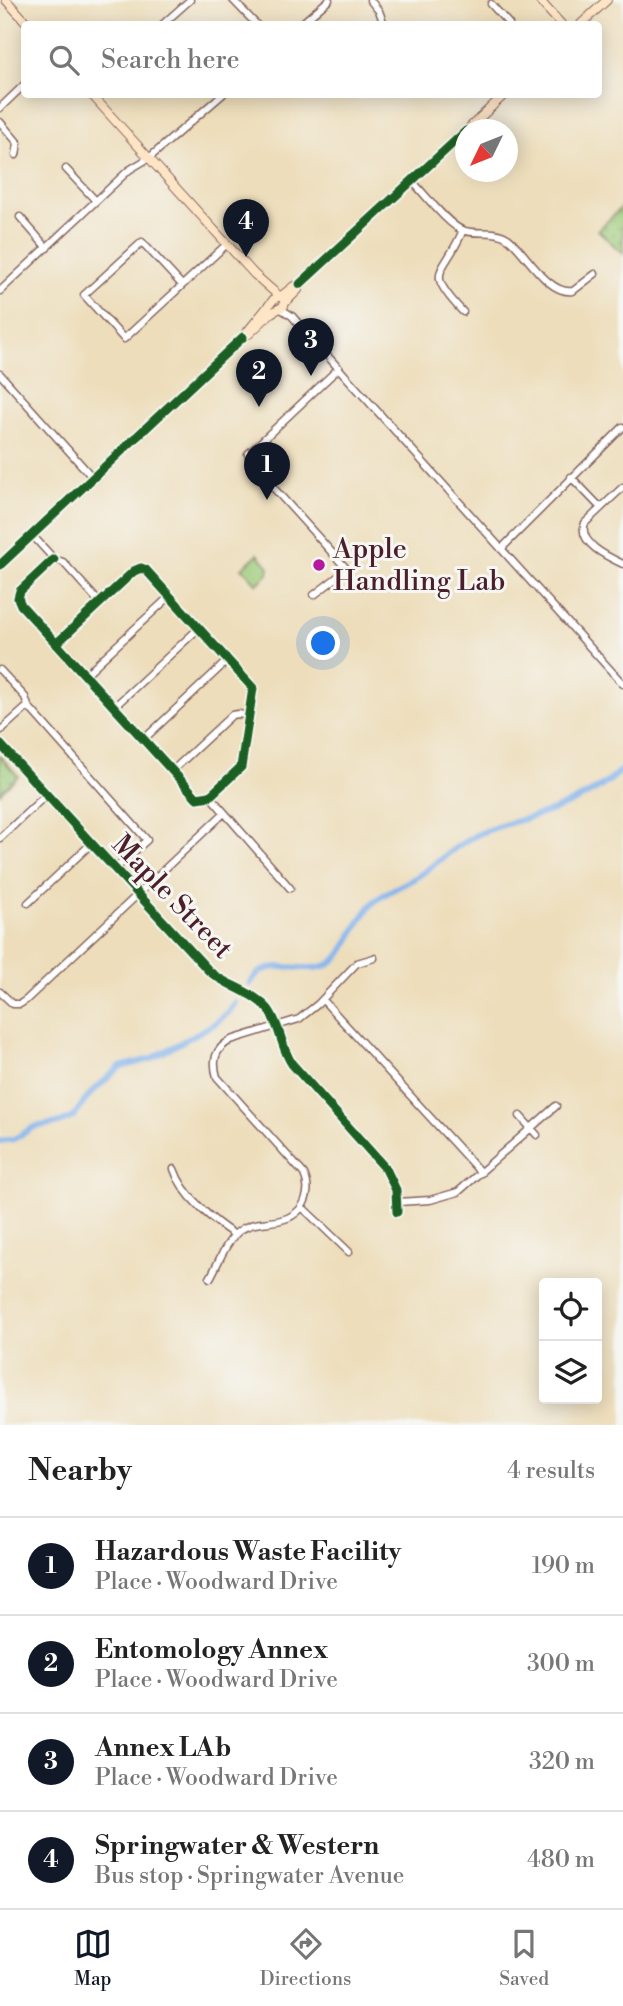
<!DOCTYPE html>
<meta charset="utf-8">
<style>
body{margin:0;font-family:"Libre Bodoni",serif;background:#f6f6f6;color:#222}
.controls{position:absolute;right:21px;bottom:21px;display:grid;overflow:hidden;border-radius:7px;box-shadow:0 4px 18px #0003}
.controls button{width:63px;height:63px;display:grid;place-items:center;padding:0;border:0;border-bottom:2px solid #e0e0e0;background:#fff;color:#222;font:35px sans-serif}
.compass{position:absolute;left:455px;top:119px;width:63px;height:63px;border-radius:50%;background:#fff;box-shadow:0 4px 18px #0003;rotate:227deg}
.you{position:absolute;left:324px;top:644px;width:24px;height:24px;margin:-18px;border:5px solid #fff;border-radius:50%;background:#1a73e8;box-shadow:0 0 0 10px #1a73e833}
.badge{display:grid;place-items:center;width:46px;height:46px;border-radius:50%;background:#111827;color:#fff;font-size:23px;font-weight:700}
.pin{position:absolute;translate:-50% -58px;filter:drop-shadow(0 2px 4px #0008)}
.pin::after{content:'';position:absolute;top:37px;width:24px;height:21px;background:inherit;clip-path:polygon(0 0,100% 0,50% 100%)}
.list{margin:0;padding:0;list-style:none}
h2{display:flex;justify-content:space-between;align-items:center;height:91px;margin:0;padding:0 28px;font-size:30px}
h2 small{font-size:23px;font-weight:400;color:#767676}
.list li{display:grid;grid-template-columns:46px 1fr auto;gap:21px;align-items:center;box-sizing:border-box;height:98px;padding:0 28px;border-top:2px solid #e0e0e0}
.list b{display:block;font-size:26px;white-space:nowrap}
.list p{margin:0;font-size:23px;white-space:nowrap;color:#767676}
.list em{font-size:23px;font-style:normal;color:#767676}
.icon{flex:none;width:38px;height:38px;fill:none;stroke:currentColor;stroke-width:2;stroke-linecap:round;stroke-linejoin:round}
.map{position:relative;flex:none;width:623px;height:1425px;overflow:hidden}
.search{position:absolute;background:#fff;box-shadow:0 4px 18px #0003;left:21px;right:21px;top:21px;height:77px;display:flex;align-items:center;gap:18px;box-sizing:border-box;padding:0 24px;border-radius:7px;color:#767676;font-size:26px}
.sheet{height:483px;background:#fff}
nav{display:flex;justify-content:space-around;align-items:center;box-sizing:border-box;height:98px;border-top:2px solid #e0e0e0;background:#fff;font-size:19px;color:#767676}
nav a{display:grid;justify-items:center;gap:4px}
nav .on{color:#111827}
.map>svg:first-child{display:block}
.park{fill:url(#park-dots);stroke:#737451;stroke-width:2}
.garden{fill:#9cc977;stroke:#737451;stroke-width:2}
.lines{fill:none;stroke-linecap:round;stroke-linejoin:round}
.canal{stroke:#80b1eb;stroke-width:6}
.street-casing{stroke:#83625d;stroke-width:9}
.secondary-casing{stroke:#83625d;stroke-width:10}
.street{stroke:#fff;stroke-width:6}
.secondary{stroke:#fee5c5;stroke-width:8}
.cycleway-casing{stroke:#f6f6f2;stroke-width:13}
.cycleway{stroke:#1b5e20;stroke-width:9}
.poi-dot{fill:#b5179e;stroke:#f6f6f2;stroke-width:2.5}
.labels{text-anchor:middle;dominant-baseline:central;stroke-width:6;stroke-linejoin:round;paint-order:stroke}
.poi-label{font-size:28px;fill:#4a1f2b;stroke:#f6f6f2;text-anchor:start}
.street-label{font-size:28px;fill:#4a1f2b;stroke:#f6f6f2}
</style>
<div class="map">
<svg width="623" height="1425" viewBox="0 0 623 1425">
<defs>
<pattern id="park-dots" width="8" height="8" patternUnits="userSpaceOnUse" patternTransform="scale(1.75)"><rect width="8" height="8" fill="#9cc977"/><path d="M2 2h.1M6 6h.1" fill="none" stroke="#88ac67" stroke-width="1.8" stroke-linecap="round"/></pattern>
</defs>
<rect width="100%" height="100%" fill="#f6f6f2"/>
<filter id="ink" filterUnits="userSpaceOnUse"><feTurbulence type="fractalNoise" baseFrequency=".0143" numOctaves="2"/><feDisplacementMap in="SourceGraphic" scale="14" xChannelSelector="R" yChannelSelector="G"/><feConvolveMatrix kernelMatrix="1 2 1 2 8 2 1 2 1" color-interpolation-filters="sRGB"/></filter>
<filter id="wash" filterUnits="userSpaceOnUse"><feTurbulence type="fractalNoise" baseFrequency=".00686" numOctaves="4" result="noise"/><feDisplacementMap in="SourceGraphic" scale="28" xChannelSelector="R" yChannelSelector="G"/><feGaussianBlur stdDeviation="1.57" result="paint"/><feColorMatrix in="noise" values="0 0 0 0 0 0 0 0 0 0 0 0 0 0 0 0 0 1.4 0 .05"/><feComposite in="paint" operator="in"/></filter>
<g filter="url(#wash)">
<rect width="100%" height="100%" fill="#edddba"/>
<path class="park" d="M 623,206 L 623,254 L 598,230 Z
M 0,756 L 18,776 L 0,793 Z"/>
<path class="garden" d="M 258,554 L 269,567 L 268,574 L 257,584 L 242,568 Z"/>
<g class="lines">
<path class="canal" d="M 250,984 C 266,951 309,979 333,962 C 346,953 359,915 375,901 C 388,890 404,885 417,877 C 435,865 450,850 469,839 C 492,826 520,821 545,813 C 574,803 601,790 623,769
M 0,1141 L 14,1139 L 34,1127 L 59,1123 L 73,1117 L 91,1093 L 120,1067 L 151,1059 L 214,1024 L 228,1013 L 235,1003"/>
</g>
</g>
<g filter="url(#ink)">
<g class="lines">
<defs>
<path id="street" d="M 233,0 L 256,24
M 370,0 L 379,11 L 384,24
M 491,4 L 509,24
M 163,24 L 190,0
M 301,24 L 329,0
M 0,108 L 24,85
M 0,122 L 18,143 L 16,155
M 66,169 L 96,201
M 412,181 C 424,193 447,224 462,230 C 478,236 494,228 509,239 C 527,254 548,295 573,291 L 595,274
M 20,217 L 47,248
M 182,285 L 142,242 L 84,295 L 124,339 L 227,244
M 0,291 L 129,170 L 149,158 L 223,94
M 281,309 L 292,316 L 305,331 L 623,684
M 463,312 C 422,269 444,276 463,230
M 0,374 L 93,478
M 571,477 L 601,508
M 623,487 L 585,523 C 577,543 608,557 623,564
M 32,535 L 54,559 L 63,562 L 100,603
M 501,549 L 623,427
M 54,559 L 20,591 L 18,598 L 21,605 L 197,798 L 210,796 L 241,767 L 253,688 L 146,570 L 141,568 L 134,571 L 56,644
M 314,595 L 344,572 L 345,567 L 252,464 L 248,454 L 339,368
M 0,670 L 25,697 L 28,706 L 0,731
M 85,675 L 170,596
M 28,706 L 147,840 L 114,870
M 114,707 L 199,628
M 143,740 L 228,660
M 0,744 L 209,971 C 226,986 251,990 268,1009 C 280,1024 281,1048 292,1064 L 386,1169 L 396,1190 L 397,1212
M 172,771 L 232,715 L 238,714 L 250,716
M 210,796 L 290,888
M 0,838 L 46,795
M 28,903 L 91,844
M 0,992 L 13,1004 L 20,1004 L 26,1000 L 224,813
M 323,1000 L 481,1173
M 520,1116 L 537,1135
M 174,1169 C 183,1196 212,1220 235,1235
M 398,1202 L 430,1200 L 458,1192 L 556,1106
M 302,1207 L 349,1252
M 210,1278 C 218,1264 226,1241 239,1231 C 252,1221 265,1224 281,1220 C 303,1215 313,1194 304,1174 L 217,1077 C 212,1060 215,1049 231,1040 L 299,1019 L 318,1004 L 357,963 L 374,958"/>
<path id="secondary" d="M 6,0 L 28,24
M 539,0 L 561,24
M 581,24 L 607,0
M 91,94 L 254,274 L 279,296
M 467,130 L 505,94
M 280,297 L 294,286 L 300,284
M 285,303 L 298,290 L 300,284 L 466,131
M 249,334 L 271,313 L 284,306 L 284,299
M 0,565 L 243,337 L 274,299 L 279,296"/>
</defs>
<use href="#street" class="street-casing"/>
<use href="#secondary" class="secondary-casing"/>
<use href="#street" class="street"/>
<use href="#secondary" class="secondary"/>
<defs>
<path id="cycleway" d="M 300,284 L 466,131
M 54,559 L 20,591 L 18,598 L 21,605 L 197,798 L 210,796 L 241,767 L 253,688 L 146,570 L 141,568 L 134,571 L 56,644
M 0,565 L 243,337
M 0,744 L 209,971 C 226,986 251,990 268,1009 C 280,1024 281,1048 292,1064 L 386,1169 L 396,1190 L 397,1212"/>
</defs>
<use href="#cycleway" class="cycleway-casing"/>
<use href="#cycleway" class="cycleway"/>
</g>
</g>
<circle class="poi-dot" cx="319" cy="565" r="7"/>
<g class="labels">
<g class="poi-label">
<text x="333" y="549">Apple<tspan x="333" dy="32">Handling Lab</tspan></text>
</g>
<g class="street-label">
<text transform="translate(172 897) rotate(46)">Maple Street</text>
</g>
</g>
</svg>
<div class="controls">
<button><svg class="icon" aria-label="locate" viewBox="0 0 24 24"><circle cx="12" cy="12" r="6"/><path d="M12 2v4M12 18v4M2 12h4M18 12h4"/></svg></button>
<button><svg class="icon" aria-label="layers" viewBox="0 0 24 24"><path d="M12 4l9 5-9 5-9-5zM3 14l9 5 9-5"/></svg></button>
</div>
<svg class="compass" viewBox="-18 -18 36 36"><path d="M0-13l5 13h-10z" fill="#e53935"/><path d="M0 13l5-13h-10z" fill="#767676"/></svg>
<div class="you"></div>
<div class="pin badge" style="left:267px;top:500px">1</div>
<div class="pin badge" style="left:259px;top:407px">2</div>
<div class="pin badge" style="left:311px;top:376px">3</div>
<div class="pin badge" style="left:246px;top:257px">4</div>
<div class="search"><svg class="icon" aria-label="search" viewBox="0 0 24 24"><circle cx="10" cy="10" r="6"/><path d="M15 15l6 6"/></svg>Search here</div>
</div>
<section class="sheet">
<h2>Nearby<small>4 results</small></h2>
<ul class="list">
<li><span class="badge">1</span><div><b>Hazardous Waste Facility</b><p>Place · Woodward Drive</p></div><em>190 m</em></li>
<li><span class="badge">2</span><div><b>Entomology Annex</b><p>Place · Woodward Drive</p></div><em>300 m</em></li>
<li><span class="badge">3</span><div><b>Annex LAb</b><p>Place · Woodward Drive</p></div><em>320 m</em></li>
<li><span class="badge">4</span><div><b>Springwater &amp; Western</b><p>Bus stop · Springwater Avenue</p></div><em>480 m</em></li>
</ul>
</section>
<nav>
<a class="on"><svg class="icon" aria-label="map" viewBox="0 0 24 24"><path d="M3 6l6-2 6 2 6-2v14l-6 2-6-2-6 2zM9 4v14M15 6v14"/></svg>Map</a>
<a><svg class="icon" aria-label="directions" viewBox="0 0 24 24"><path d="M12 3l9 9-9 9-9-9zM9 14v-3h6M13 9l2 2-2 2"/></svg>Directions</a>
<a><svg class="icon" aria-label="saved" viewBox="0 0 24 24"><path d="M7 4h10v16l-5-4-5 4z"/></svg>Saved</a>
</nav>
